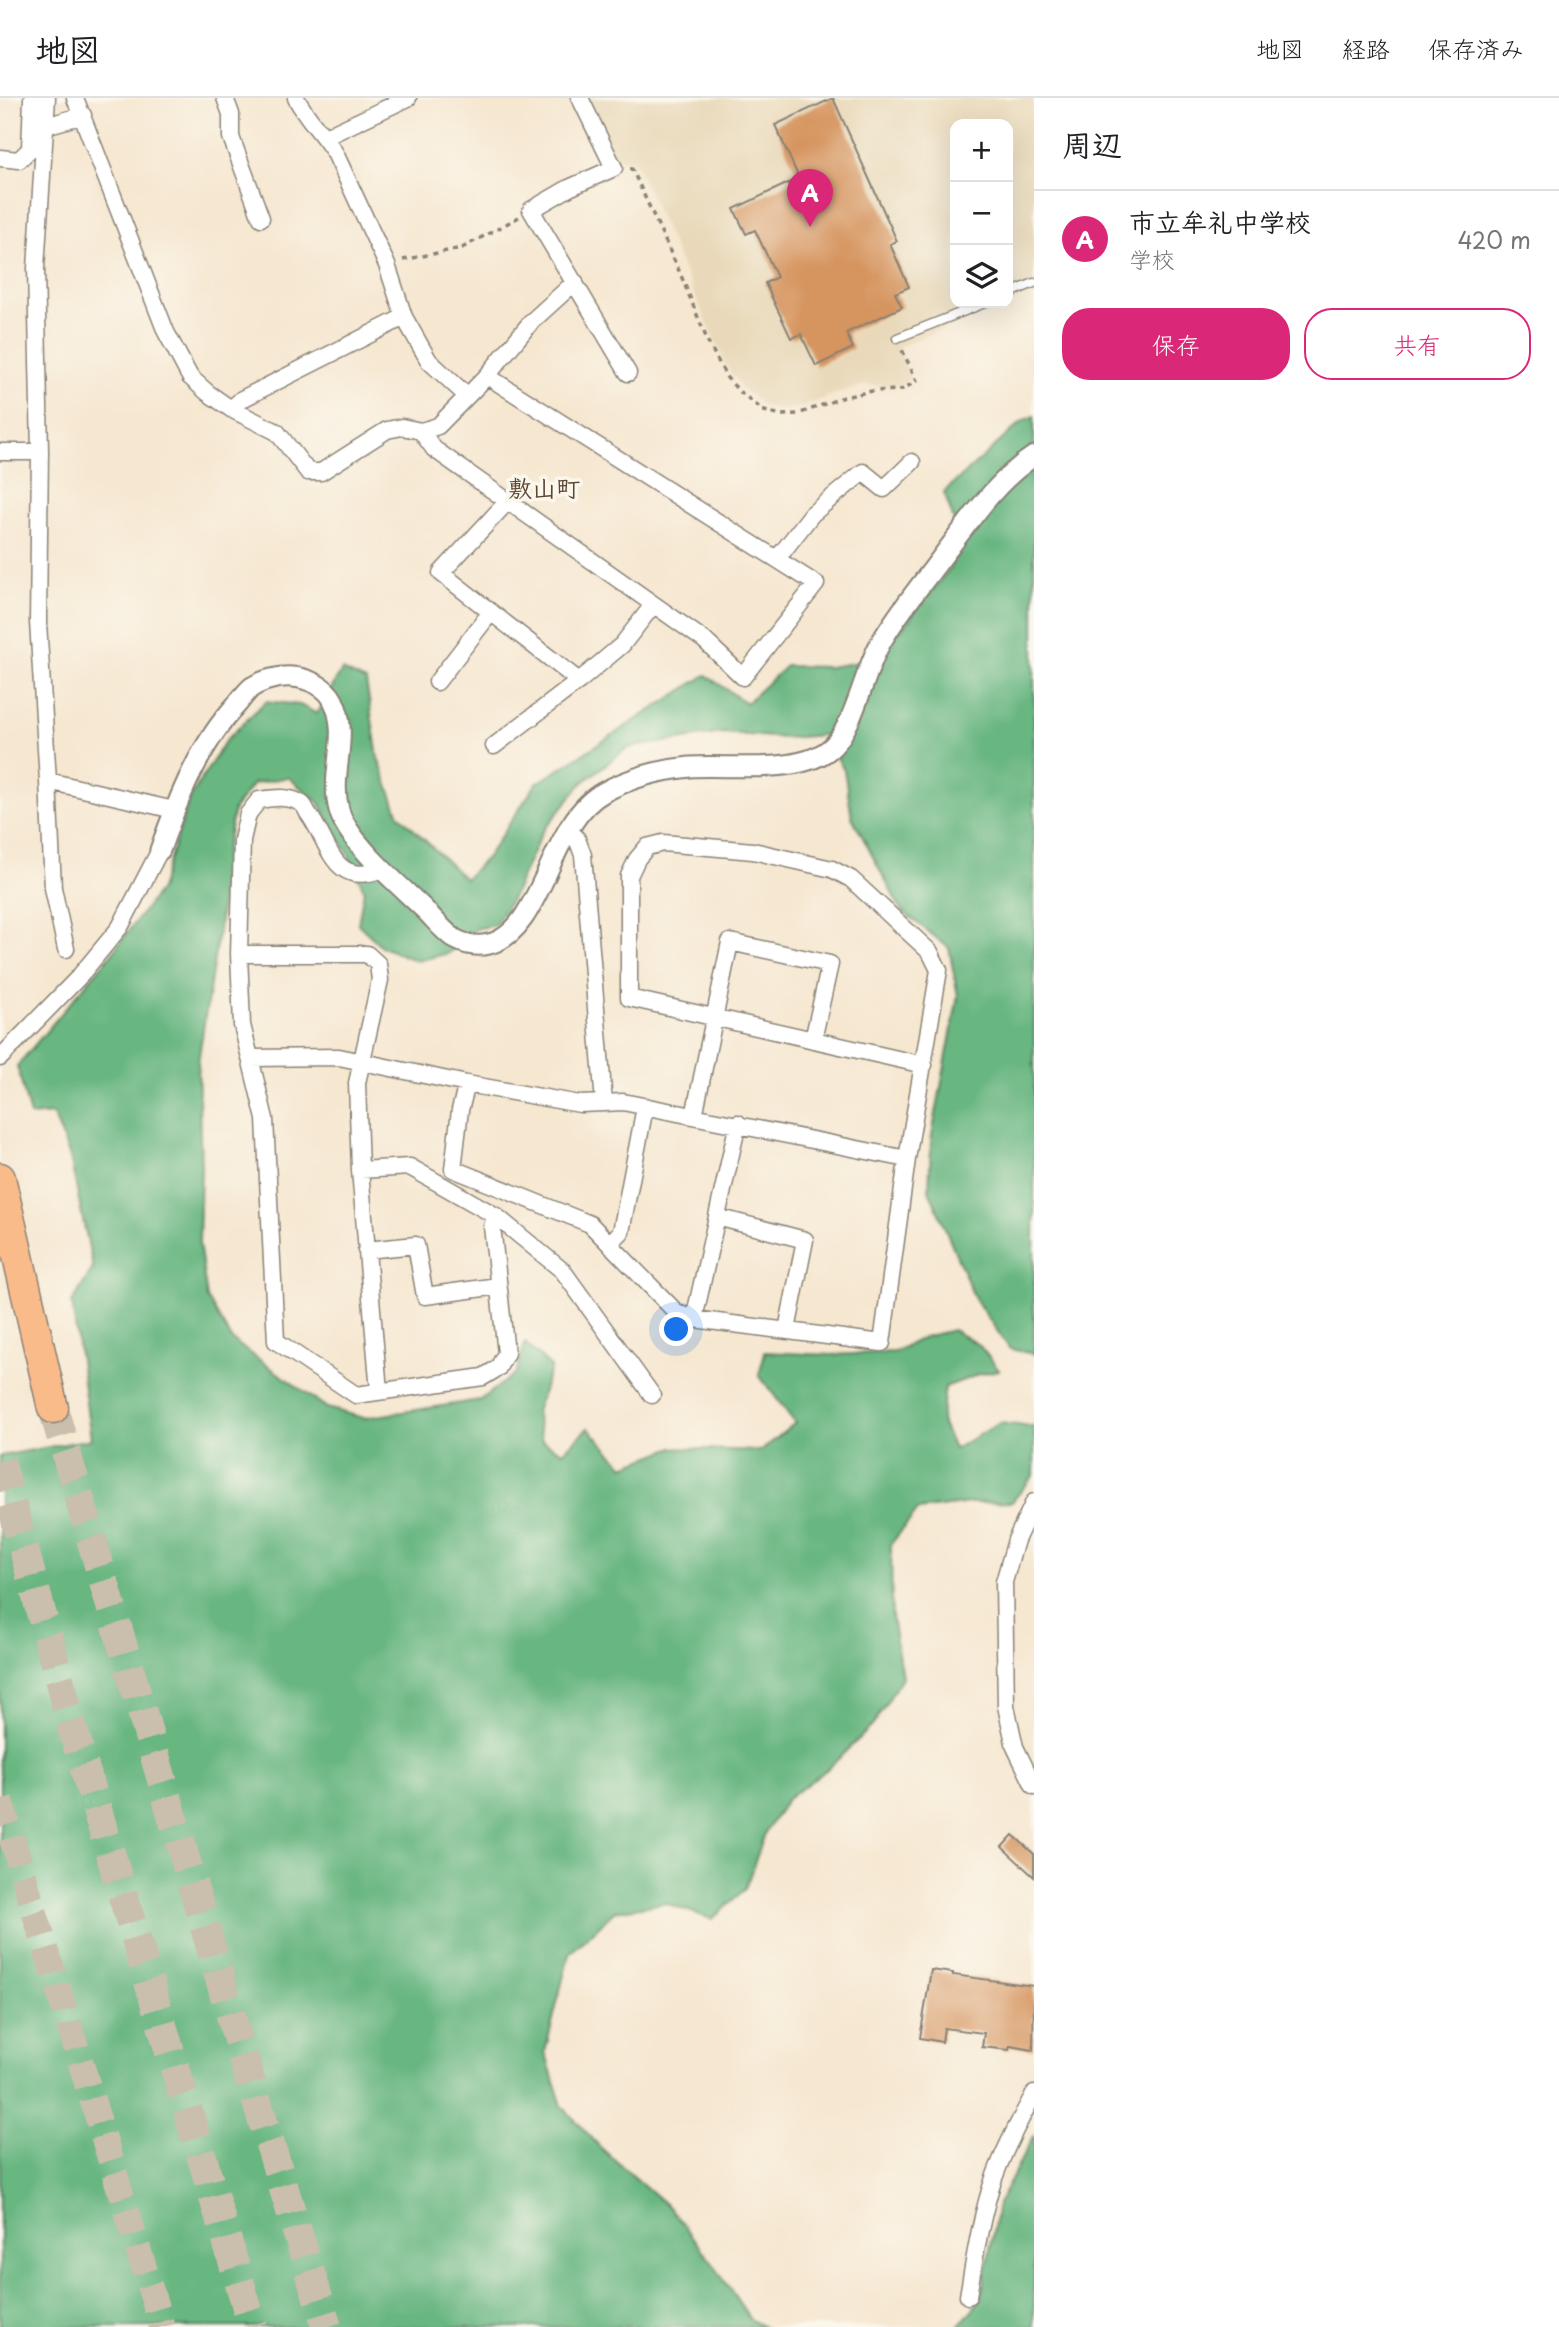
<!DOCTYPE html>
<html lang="ja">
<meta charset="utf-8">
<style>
body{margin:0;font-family:"Playpen Sans","Klee One",sans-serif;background:#f6f6f6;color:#202124}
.controls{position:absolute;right:21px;top:21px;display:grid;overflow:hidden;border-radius:14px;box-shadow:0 7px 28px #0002}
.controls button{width:63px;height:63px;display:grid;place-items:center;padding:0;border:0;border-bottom:2px solid #e0e0e0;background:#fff;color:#202124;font:35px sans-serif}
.you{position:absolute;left:677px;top:1232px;width:24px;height:24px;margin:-18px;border:5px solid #fff;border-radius:50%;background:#1a73e8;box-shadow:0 0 0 10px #1a73e833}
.badge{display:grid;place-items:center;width:46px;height:46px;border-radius:50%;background:#db2777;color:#fff;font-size:23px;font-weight:700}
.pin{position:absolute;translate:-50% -58px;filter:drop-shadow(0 2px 4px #0008)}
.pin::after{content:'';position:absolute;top:37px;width:24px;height:21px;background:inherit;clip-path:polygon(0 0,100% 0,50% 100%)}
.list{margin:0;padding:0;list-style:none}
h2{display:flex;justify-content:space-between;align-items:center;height:91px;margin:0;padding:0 28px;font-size:30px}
h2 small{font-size:23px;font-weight:400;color:#757577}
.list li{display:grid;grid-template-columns:46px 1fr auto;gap:21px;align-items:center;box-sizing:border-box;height:98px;padding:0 28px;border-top:2px solid #e0e0e0}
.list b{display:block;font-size:26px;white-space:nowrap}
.list p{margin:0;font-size:23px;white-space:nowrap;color:#757577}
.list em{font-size:23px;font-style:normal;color:#757577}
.actions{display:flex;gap:14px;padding:21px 28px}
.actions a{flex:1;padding:16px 0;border:2px solid #db2777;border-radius:28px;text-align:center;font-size:24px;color:#db2777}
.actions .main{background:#db2777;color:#fff}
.icon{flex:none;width:38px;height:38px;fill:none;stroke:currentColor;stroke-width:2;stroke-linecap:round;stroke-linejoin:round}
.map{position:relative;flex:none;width:1034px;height:2229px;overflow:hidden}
header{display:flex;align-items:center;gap:42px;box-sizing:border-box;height:98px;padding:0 35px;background:#fff;border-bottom:2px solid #e0e0e0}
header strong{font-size:33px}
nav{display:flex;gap:38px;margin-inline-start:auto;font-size:24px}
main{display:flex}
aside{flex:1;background:#fff}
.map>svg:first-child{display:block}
.built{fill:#e9d9ba;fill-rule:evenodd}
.forest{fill:#67b680;stroke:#42694e;stroke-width:2}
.building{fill:#d6945e}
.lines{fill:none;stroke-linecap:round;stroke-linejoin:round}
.trunk-tunnel{stroke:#cabeac;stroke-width:26;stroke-dasharray:26 13;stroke-linecap:butt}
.motorway-tunnel{stroke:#cabeac;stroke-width:30;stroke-dasharray:30 15;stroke-linecap:butt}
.service-casing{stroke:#898276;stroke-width:11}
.minor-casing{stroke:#898276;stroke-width:19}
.tertiary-casing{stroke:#898276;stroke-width:23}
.motorway-casing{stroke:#898276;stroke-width:33}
.path{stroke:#898276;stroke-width:3.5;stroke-dasharray:5 5;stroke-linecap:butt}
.service{stroke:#fff;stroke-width:8}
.minor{stroke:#fff;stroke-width:16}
.tertiary{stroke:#fff;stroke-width:19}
.motorway{stroke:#fabb8b;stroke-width:30}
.labels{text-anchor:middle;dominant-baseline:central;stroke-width:7;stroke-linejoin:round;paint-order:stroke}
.quarter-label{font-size:24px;font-weight:bold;fill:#5d4633;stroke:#fbf7ec}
</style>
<header>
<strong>地図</strong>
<nav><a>地図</a><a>経路</a><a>保存済み</a></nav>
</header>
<main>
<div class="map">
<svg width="1034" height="2229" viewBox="0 0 1034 2229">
<rect width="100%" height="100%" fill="#fbf7ec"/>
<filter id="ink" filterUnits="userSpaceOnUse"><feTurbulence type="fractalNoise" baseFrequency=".0143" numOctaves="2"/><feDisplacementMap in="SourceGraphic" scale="14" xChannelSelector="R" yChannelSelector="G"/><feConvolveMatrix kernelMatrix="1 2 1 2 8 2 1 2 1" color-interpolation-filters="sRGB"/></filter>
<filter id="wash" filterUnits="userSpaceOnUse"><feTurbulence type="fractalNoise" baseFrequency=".00686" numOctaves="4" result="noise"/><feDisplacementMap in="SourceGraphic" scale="28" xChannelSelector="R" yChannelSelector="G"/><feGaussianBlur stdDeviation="1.57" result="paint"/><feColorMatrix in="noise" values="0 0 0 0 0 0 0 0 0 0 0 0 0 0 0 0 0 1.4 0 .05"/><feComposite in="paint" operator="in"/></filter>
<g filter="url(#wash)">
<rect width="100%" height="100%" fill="#f6e7d0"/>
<path class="built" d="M 585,0 L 1034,0 L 1034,194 L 898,249 L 910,280 L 898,288 L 865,287 L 838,295 L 801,309 L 782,312 L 763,308 L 741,289 L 726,267 L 635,63 L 613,60 ZM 955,26 L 1008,26 L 1008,205 L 955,205 Z"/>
<path class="forest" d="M 1034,318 L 1034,1256 L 1010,1251 L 975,1201 L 929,1092 L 931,1042 L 958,898 L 949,850 L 901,812 L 852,719 L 844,672 L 824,637 L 786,640 L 722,635 L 627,650 L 582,685 L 542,734 L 513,798 L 495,827 L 475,831 L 449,855 L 417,863 L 382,849 L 358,826 L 364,792 L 349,758 L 320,706 L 288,679 L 253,686 L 234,711 L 224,761 L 220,823 L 198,964 L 201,1069 L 199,1145 L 207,1200 L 232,1242 L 327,1310 L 364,1320 L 480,1302 L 516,1275 L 525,1245 L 551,1269 L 536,1314 L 542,1343 L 563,1354 L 588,1330 L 624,1368 L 671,1350 L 761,1353 L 795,1325 L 759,1277 L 765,1254 L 831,1257 L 894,1254 L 924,1239 L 953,1232 L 979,1247 L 999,1272 L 980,1276 L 945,1289 L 941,1322 L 954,1351 L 1000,1325 L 1034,1329 L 1034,1377 L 1012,1404 L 971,1405 L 918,1412 L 891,1446 L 892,1519 L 902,1579 L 873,1627 L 830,1669 L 787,1701 L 766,1733 L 745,1791 L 712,1821 L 665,1805 L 615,1813 L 569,1856 L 545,1954 L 562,2008 L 601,2050 L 671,2111 L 714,2167 L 750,2221 L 764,2229 L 0,2229 L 0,1358 L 91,1341 L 72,1205 L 93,1170 L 70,1059 L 53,1016 L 30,1018 L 17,968 L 109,859 L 160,791 L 189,701 L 226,642 L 266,603 L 300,607 L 317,616 L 342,572 L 366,583 L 378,660 L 399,717 L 465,781 L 487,759 L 536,686 L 706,577 L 746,605 L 786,568 L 829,569 L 877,561 L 951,469 L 954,423 L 944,394 L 1024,322 Z
M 1034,2037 L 1034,2229 L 958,2229 L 981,2201 L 998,2106 Z"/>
<g id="blocks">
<path class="building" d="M 833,0 L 897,143 L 890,146 L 909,189 L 895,195 L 902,209 L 846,235 L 853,250 L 816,268 L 801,236 L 791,240 L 765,185 L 777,179 L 755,132 L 746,136 L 734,111 L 799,80 L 775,27 Z
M 1013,1737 L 1034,1756 L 1034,1779 L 1002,1749 Z
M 931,1872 L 953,1875 L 953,1877 L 1034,1888 L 1033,1952 L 1010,1948 L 1009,1952 L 982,1949 L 984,1935 L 944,1930 L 942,1944 L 920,1940 Z"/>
</g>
</g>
<g filter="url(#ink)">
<use href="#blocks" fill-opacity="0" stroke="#898276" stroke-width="2"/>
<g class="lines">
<path class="trunk-tunnel" d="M 0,1702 L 162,2229"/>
<path class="motorway-tunnel" d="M 53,1310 L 246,1969 L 327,2229
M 0,1363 L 73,1632 L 253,2229"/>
<defs>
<path id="service" d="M 1008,196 L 1034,185
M 897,240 L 985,205"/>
<path id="minor" d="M 47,0 L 36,170 L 40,354 L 38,524 L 48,683 L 174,712
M 75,0 L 166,234 L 190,279 L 208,295 L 231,311 L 277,334 L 308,374 L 321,374 L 387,332 L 402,329 L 421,333 L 438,328 L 487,278 L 816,486 L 743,579 L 704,542 L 434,351 L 421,333
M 225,0 L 231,16 L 231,39 L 261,120
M 296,0 C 307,21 323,36 335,55 L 387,167 L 404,219 L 429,263 L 467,298
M 580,0 L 614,70 L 569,90 L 531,112 L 628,275
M 39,27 L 46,28 L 83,17
M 325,39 L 408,0
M 0,60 L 19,62 L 30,51 L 32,0
M 487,278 L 531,224 L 575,184
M 231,311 L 242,301 L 404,219
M 0,354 L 40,354
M 507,404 L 441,475 L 579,583
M 777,461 L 812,416 L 863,374 L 884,391 L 912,364
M 437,584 L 491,514
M 494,648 L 579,583 L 622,547 L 653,507
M 48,683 L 53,790 L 66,851
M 567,730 L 577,741 L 583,757 L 604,1005 L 623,1004 L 907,1061
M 383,771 C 332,791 331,746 308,715 C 306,712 305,708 302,706 C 290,697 273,700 259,702 L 248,716 L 242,742 L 239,856 L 242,927 L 265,1021 L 276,1243 L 356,1297 L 483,1279 L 498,1270 L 506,1255 L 492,1128 L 496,1118
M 239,856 L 367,856 L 378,866 L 380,882 L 357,985 L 360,1072 L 379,1293
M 0,960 L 78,880 L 120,829 L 160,752
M 251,960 L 339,959 L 467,986 L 580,1006 L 604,1005
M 467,986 L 460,1012 L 453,1071 L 590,1126 L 677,1215 L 694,1221 L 882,1245 L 907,1061 L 939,872 L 930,854 L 851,781 L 832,771 L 753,753 L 663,745 L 647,749 L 637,761 L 629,778 L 629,900 L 924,967
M 694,1018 L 730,844 L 830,866 L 813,942
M 360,1072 L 410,1069 L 496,1118 L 563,1173 L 652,1297
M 717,1119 L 805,1142 L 787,1232
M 610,1145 L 621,1134 L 645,1009
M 366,1152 L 416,1147 L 425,1198 L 498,1188
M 694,1221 L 738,1025
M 1034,1404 L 1016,1442 L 1004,1484 L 1006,1608 L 1015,1649 L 1034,1688
M 968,2198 C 975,2158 981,2118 994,2080 C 1005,2050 1019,2023 1034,1996"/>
<path id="tertiary" d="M 160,752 C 178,701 200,645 238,605 C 242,600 247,593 252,589 C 263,582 280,578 292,579 C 307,580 326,588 333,602 C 351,637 329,675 339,712 C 341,720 347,730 352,737 C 372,764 400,788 425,812 C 434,821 444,834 455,841 C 466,847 477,849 489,846 C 544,833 548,724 604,694 C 630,680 660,672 690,669 C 730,666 803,678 833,648 C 855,626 864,574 880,546 C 898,514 923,485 945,455 C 972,420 997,382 1034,358"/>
<path id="motorway" d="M 0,1080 L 53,1310"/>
</defs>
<use href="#service" class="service-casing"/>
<use href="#minor" class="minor-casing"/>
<use href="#tertiary" class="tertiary-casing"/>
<use href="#motorway" class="motorway-casing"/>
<path class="path" d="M 630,71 L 632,71 L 680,175 L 708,244 L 727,280 L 740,294 L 764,313 L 782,317 L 798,316 L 844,299 L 872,293 L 901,292 L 917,283 L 902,252
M 403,162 L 462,150 L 519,119"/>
<use href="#service" class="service"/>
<use href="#minor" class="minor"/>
<use href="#tertiary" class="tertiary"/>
<use href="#motorway" class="motorway"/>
</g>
</g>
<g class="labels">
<g class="quarter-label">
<text x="544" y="389">敷山町</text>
</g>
</g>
</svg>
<div class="controls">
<button>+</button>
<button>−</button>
<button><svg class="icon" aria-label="layers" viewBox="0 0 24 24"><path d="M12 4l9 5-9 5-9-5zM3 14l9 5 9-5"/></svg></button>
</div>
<div class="you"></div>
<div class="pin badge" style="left:810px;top:129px">A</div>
</div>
<aside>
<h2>周辺<small></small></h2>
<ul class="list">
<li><span class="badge">A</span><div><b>市立牟礼中学校</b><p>学校</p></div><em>420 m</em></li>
</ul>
<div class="actions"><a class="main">保存</a><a>共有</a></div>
</aside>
</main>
